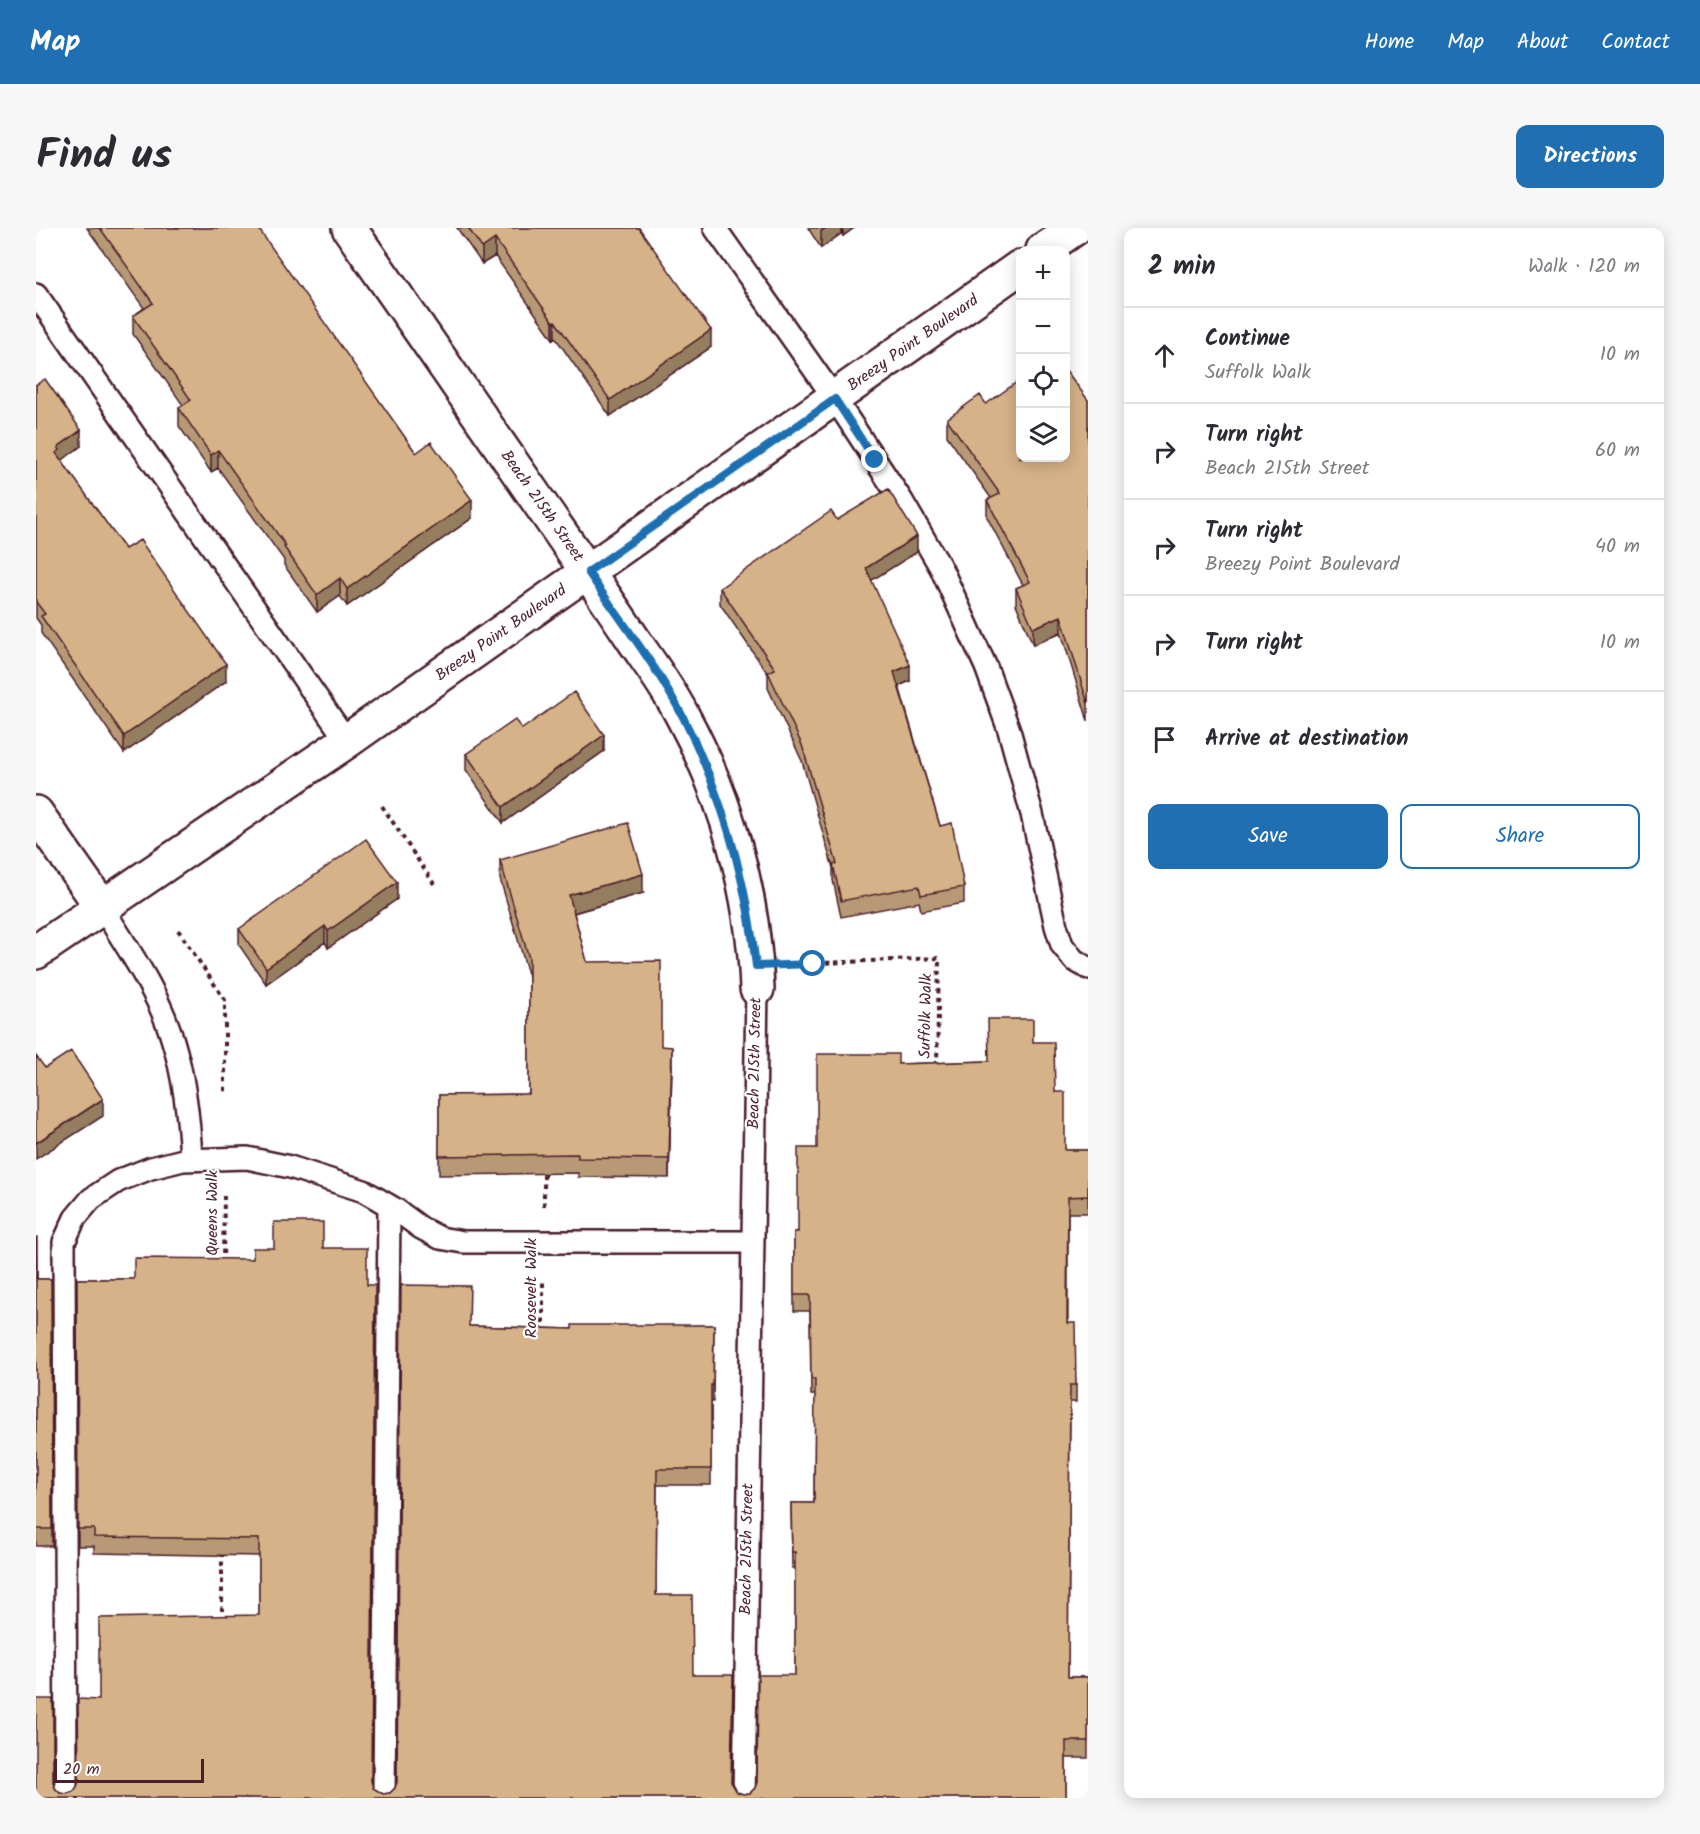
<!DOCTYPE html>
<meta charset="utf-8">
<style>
body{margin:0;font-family:Kalam,sans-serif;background:#f7f7f7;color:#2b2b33}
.controls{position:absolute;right:18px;top:18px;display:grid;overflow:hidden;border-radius:12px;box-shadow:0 3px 15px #0003}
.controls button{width:54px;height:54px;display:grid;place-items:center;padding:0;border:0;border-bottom:2px solid #e1e1e2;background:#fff;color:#2b2b33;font:30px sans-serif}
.scale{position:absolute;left:18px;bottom:15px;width:150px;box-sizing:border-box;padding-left:6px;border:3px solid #4a1f2b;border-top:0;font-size:16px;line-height:21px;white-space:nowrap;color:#4a1f2b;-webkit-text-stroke:4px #fff;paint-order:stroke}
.stop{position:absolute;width:18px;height:18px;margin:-14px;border:4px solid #1f6fb2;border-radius:50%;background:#fff}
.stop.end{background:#1f6fb2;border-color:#fff;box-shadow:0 2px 6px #0008}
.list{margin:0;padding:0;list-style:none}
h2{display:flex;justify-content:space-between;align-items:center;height:78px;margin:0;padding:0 24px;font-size:26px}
h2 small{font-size:20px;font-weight:400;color:#7c7c81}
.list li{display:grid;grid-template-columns:39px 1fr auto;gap:18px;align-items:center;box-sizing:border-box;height:96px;padding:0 24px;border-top:2px solid #e1e1e2}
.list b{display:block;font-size:22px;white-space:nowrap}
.list p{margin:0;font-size:20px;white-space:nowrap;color:#7c7c81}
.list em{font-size:20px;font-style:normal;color:#7c7c81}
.actions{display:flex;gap:12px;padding:18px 24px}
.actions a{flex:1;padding:14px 0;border:2px solid #1f6fb2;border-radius:12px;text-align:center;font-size:21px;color:#1f6fb2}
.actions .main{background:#1f6fb2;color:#fff}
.icon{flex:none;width:33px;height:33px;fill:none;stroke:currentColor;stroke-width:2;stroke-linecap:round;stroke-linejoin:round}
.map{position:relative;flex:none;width:1052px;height:1570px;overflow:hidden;border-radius:12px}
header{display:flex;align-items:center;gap:36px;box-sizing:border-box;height:84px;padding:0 30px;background:#1f6fb2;color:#fff}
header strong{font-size:28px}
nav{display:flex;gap:33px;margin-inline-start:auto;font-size:21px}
.intro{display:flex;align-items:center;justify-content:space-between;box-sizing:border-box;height:144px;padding:0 36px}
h1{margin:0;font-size:42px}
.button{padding:15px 27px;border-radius:12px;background:#1f6fb2;color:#fff;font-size:21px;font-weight:700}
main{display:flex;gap:36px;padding:0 36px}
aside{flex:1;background:#fff;border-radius:12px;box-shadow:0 3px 15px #0003}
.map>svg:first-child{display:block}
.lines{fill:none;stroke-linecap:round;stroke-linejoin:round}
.lane-casing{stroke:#4a1f2b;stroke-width:26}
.street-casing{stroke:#4a1f2b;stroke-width:38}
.path{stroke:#4a1f2b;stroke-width:4;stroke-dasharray:4.5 4.5;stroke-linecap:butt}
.lane{stroke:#fff;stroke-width:21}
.street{stroke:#fff;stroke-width:33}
.wall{fill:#b79974;stroke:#4a1f2b;stroke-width:1.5}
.shaded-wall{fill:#957d5e;stroke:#4a1f2b;stroke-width:1.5}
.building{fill:#d5b287;stroke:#4a1f2b;stroke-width:1.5}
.route{stroke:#1f6fb2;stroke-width:8}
.labels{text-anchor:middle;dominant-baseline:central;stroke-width:4.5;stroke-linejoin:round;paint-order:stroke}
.street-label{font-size:16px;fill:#4a1f2b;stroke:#fff}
</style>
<header>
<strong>Map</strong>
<nav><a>Home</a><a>Map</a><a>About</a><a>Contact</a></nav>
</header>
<div class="intro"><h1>Find us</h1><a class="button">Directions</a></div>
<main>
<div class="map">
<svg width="1052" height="1570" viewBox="0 0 1052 1570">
<rect width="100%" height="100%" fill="#fff"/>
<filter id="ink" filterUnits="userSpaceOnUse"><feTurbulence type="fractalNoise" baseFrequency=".0167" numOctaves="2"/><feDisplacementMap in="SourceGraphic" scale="12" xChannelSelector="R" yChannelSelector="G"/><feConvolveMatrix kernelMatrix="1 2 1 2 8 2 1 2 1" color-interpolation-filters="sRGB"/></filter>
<g filter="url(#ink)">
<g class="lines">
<defs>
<path id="lane" d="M 679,0 L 799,171 L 866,273 L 905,340 L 950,439 L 973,502 L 996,586 L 1020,698 L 1026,717 L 1038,732 L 1052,740
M 0,66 L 311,513
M 66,679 C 92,721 123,765 137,813 C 149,852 153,891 155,931
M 30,1570 L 28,1014 L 39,990 L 55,971 L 82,953 L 115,940 L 147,932 L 211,930 L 254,939 L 328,963 L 359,981 L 385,1000 L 404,1010 L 427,1014 L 715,1014
M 348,1570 L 353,978
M 708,1570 L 721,761"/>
<path id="street" d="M 313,0 C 378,93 443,187 507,280 C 537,323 568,367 597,411 C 614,436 632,460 646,487 C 691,570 718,667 721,761
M 1007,22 L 1039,0
M 0,585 L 66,679
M 0,724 L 311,513 L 984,39"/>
</defs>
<use href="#lane" class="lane-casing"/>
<use href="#street" class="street-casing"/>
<path class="path" d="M 346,578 L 398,656
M 142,702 L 189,772 L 189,864
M 763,736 L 903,730 L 901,837
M 508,978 L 508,941
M 187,1035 L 188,968
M 507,1104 L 507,1052
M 186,1392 L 186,1325"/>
<use href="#lane" class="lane"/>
<use href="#street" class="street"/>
</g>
<path class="wall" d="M 51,0 L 220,0 L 380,225 L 436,290 L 311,378 L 304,368 L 281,384 L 248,337 L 248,332 L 182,240 L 175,244 L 143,198 L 143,180 L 147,177 L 97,106 L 97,88 L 108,80 Z
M 421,0 L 603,0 L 675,119 L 574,188 L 519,109 L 517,111 L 459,28 L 446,36 Z
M 772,0 L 818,0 L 807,8 L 806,5 L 785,20 Z
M 0,157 L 45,218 L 25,232 L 89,321 L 190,453 L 88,525 L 5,405 L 5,397 L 0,390 Z
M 1052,172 L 1052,493 L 1025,404 L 997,417 L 980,376 L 980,360 L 987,357 L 951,289 L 951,272 L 955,270 L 911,208 L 911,191 L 950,176 Z
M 801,292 L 881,324 L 835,352 L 874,453 L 863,458 L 904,598 L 928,659 L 928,675 L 885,683 L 883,674 L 805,689 L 797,652 L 797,640 L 766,533 L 732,460 L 732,446 L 684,376 L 684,360 Z
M 486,501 L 568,523 L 467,595 L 430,542 L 430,526 Z
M 464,632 L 607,665 L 538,685 L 551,734 L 636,837 L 633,950 L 542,949 L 542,945 L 403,947 L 403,867 L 493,866 L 493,749 L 464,651 Z
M 361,671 L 292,720 L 289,714 L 230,756 L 203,717 L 203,701 Z
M 997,814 L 1019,864 L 1029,922 L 1052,922 L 1052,985 L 1032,985 L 1032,1095 L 1040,1157 L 1040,1174 L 1034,1174 L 1032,1449 L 1052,1449 L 1052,1530 L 1030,1530 L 1030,1570 L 0,1570 L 17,1554 L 19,1560 L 24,1565 L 31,1566 L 37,1564 L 41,1559 L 63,1472 L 223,1387 L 223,1328 L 58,1325 L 58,1318 L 42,1318 L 41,1051 L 98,1051 L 217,1031 L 287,1020 L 331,1057 L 335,1554 L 337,1560 L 347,1566 L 354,1565 L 359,1560 L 361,1554 L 433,1098 L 536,1101 L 678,1097 L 677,1174 L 675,1174 L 675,1257 L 621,1257 L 620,1367 L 657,1447 L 696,1554 L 701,1564 L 707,1566 L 714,1565 L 719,1560 L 759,1447 L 759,1340 L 756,1340 L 755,1275 L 778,1275 L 779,1167 L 775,1167 L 774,1083 L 758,1083 L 758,1004 L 762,1004 L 781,920 L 862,836 L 953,833 Z
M 0,1009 L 1,1051 L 15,1051 L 16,1318 L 0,1318 Z"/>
<path class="shaded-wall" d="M 790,0 L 806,0 L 806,5 L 785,20 L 785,3 Z
M 807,0 L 818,0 L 807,8 Z
M 459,11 L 459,28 L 446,36 L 446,20 Z
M 519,93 L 519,109 L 517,111 L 517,94 Z
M 675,102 L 675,119 L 574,188 L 574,172 Z
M 45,202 L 45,218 L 24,234 L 20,225 L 22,219 Z
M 182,222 L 182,240 L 175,244 L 175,227 Z
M 436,272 L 436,290 L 311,378 L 311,361 Z
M 881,308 L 881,324 L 830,356 L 830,340 Z
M 304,350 L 304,368 L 281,384 L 281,367 Z
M 1025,388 L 1025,404 L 997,417 L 997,400 Z
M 190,436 L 190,453 L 88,525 L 88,508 Z
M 874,437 L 874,453 L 858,460 L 858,444 Z
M 568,507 L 568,523 L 467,595 L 467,579 Z
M 607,646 L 607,665 L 533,686 L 533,667 Z
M 361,654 L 361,671 L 292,720 L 292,703 Z
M 289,698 L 289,714 L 230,756 L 230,740 Z
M 636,819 L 636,837 L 633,950 L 633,931 Z
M 67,871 L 67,888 L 0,931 L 0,915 Z"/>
<path class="building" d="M 64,0 L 222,0 L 380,225 L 395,214 L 436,272 L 311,361 L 304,350 L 281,367 L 248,319 L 250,318 L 182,222 L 175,227 L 143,180 L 155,172 L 97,88 L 117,75 Z
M 432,0 L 603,0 L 675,102 L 574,172 L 519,93 L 517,94 L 459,11 L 446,20 Z
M 1029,141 L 1052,172 L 1052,476 L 1025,388 L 997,400 L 980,360 L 994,354 L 951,272 L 964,266 L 911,191 L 944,167 L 950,176 L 984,152 L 984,230 L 1029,230 Z
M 9,151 L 45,202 L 22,219 L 24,222 L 20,225 L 89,321 L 104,312 L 190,436 L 88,508 L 5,388 L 9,386 L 0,374 L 0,157 Z
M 852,261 L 881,308 L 830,340 L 874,437 L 858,444 L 904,598 L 916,595 L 928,659 L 885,667 L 883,658 L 805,673 L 797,636 L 801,636 L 766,517 L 732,444 L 739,441 L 684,360 L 795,283 L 801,292 Z
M 538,464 L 568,507 L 467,579 L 430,526 L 479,492 L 486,501 Z
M 592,595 L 607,646 L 533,667 L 551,734 L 625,733 L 625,818 L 636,819 L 633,931 L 542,930 L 542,926 L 403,928 L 403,867 L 493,866 L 493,730 L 464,632 Z
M 330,611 L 361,654 L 292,703 L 289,698 L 230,740 L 203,701 Z
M 952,791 L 997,791 L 997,814 L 1018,814 L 1019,864 L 1029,864 L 1029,922 L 1052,922 L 1052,968 L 1032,969 L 1031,1095 L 1039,1095 L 1040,1157 L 1034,1157 L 1032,1449 L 1052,1449 L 1052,1513 L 1030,1513 L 1030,1570 L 0,1570 L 0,1471 L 17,1471 L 17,1554 L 19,1560 L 24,1565 L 31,1566 L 37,1564 L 41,1559 L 43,1553 L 42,1471 L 63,1472 L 63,1390 L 223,1387 L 223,1311 L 58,1309 L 58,1301 L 42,1301 L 41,1051 L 98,1051 L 98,1030 L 217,1031 L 217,1020 L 238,1020 L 238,994 L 287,994 L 287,1020 L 331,1020 L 331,1057 L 339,1057 L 335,1553 L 337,1560 L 347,1566 L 354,1565 L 359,1560 L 361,1554 L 365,1057 L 434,1058 L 433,1098 L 536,1101 L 536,1097 L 678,1097 L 677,1157 L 675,1157 L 675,1241 L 621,1241 L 620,1367 L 656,1367 L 657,1447 L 697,1447 L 695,1554 L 701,1564 L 707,1566 L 714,1565 L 719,1560 L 721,1554 L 722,1447 L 759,1447 L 759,1324 L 756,1324 L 755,1275 L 778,1275 L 779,1151 L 775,1151 L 774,1067 L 758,1067 L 758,1004 L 762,1004 L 762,920 L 781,920 L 781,826 L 862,826 L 862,836 L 953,833 Z
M 35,823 L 67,871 L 0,915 L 0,828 L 9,840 Z
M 0,1009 L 1,1009 L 1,1051 L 15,1051 L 16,1301 L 0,1301 Z"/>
</g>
<g class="lines" filter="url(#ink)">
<path class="route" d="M 777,736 L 720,738 C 710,650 687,568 647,489 C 621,438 584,392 552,344 L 799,171 L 839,232"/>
</g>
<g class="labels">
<g class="street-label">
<text transform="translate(877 115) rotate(-35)">Breezy Point Boulevard</text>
<text transform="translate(506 278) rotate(55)">Beach 215th Street</text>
<text transform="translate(465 405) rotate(-35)">Breezy Point Boulevard</text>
<text transform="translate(890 788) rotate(-89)">Suffolk Walk</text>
<text transform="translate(719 835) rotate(-89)">Beach 215th Street</text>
<text transform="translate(176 985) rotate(-90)">Queens Walk</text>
<text transform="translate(495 1060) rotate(-90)">Roosevelt Walk</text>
<text transform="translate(711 1321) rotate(-89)">Beach 215th Street</text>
</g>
</g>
</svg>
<div class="controls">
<button>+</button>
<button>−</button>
<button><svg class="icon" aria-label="locate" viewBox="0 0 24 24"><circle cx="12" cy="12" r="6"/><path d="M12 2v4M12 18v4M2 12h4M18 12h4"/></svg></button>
<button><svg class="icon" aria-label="layers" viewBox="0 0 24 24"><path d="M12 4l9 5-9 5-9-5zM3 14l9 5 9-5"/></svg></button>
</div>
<div class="scale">20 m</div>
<div class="stop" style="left:777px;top:736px"></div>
<div class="stop end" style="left:839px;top:232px"></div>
</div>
<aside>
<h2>2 min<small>Walk · 120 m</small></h2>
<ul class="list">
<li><svg class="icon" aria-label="ahead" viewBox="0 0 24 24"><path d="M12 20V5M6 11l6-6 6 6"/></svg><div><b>Continue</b><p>Suffolk Walk</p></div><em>10 m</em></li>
<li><svg class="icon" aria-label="right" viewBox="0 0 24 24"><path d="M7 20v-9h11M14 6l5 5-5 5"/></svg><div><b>Turn right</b><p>Beach 215th Street</p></div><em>60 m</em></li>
<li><svg class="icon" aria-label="right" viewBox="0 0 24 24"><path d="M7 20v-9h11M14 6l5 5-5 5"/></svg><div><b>Turn right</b><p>Breezy Point Boulevard</p></div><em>40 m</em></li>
<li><svg class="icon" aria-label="right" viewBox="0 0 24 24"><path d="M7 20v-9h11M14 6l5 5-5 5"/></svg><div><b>Turn right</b></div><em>10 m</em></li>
<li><svg class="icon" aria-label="arrive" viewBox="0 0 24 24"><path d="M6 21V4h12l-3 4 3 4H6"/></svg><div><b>Arrive at destination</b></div></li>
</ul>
<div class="actions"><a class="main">Save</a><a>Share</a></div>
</aside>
</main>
